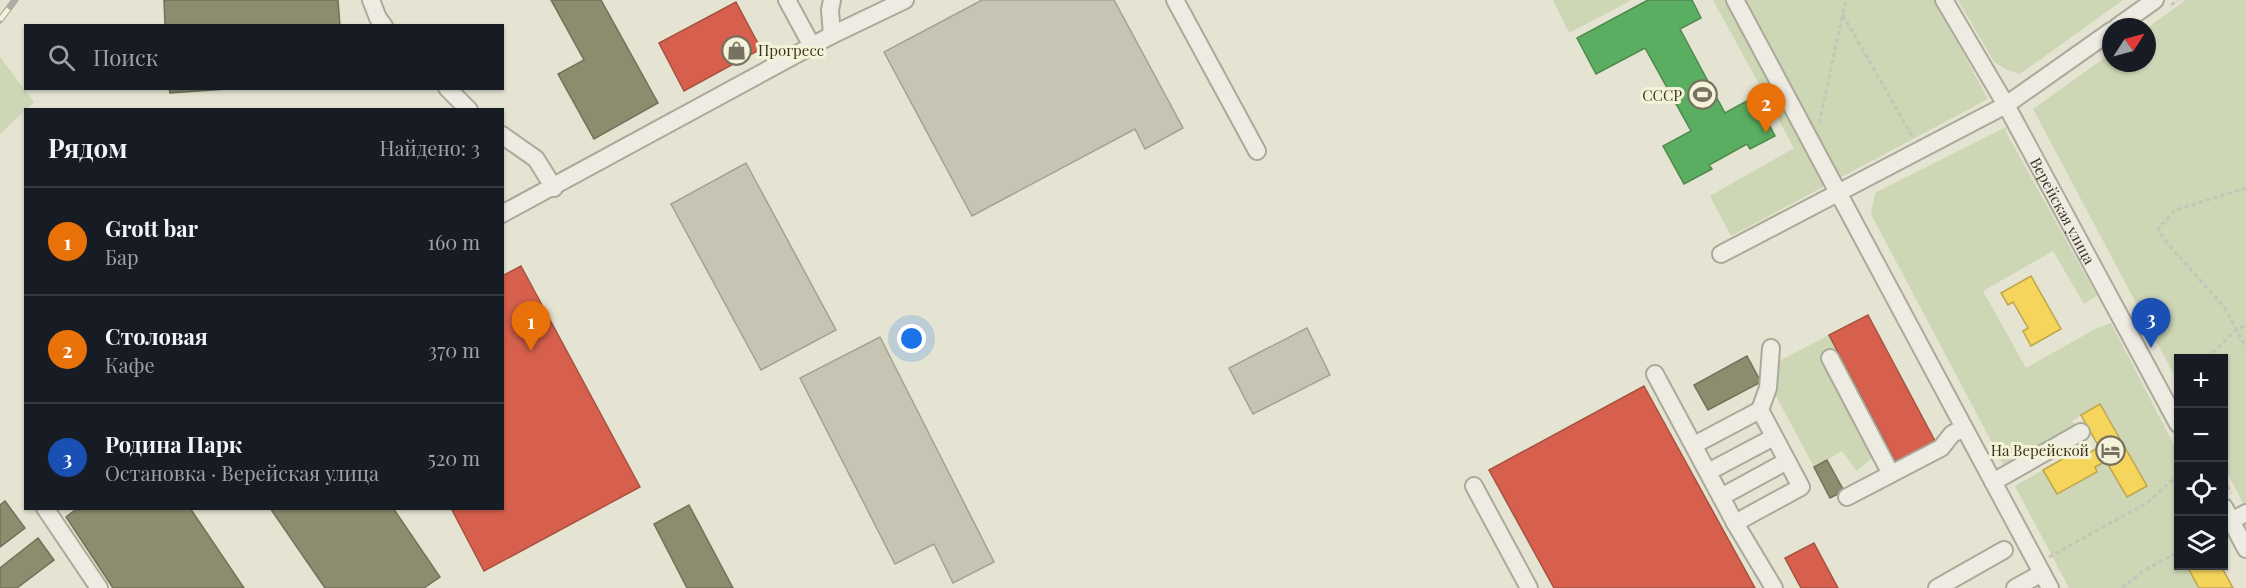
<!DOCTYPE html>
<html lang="ru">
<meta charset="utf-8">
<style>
body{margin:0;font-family:"Playfair Display",serif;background:#20242c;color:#f1f3f6}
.controls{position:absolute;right:18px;bottom:18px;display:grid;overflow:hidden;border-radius:0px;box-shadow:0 2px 4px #0004}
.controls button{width:54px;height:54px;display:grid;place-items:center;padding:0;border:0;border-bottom:2px solid #363941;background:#171b24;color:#f1f3f6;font:30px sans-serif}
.compass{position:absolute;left:2102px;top:18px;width:54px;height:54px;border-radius:50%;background:#171b24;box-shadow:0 2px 4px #0004;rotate:54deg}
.you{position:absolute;left:912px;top:339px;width:21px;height:21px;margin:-15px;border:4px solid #fff;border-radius:50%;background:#1a73e8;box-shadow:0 0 0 9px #1a73e833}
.badge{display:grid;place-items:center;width:39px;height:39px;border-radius:50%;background:#d93025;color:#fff;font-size:20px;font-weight:700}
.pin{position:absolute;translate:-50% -50px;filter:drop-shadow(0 2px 3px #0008)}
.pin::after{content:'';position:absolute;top:32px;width:21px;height:18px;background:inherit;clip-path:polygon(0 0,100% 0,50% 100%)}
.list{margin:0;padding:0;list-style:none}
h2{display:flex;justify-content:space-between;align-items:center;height:78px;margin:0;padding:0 24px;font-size:26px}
h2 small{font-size:20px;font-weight:400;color:#9ea1a6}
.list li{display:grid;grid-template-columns:39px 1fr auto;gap:18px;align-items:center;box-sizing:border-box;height:108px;padding:0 24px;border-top:2px solid #363941}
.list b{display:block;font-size:22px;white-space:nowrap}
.list p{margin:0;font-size:20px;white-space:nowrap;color:#9ea1a6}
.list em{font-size:20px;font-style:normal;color:#9ea1a6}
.icon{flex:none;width:33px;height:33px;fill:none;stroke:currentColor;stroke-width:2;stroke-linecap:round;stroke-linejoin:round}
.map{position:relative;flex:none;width:2246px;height:588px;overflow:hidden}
.search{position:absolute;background:#171b24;box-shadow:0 2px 4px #0004;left:24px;top:24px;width:480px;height:66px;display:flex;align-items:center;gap:15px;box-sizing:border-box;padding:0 21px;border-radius:0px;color:#9ea1a6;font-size:22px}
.panel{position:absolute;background:#171b24;box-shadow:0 2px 4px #0004;left:24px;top:108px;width:480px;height:402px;border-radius:0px}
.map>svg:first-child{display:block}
.green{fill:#cdd6b5}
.homes{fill:#f6d55c;stroke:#bea44b;stroke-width:1.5}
.shops{fill:#d6604d;stroke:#a75240;stroke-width:1.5}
.public{fill:#5aae61;stroke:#50894e;stroke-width:1.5}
.industry{fill:#8c8c6e;stroke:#737157;stroke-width:1.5}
.building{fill:#c8c4b3;stroke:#a5a191;stroke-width:1.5}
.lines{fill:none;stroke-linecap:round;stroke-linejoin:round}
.minor-casing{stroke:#aba99a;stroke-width:20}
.path{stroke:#c6c5b9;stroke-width:3;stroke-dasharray:4.5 3;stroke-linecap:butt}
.minor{stroke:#eeece2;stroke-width:16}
.rail-casing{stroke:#adaca2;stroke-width:7}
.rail{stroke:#f4f3d9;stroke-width:4.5;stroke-dasharray:14;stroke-linecap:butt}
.labels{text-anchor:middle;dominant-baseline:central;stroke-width:6;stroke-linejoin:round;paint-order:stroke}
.poi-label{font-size:15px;fill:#3a3322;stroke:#f4f3d9;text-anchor:end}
.street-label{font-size:15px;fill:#3a3322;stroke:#f4f3d9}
</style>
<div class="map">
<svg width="2246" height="588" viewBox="0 0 2246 588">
<rect width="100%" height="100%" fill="#e5e4d2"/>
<path class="green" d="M 1553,0 L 1632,0 L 1569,33 Z
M 1713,0 L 1934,0 L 1988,99 L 1731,236 L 1710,196 L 1794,148 Z
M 1958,0 L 2123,0 L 2020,74 L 2007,70 L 1994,62 Z
M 2186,0 L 2246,0 L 2246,509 L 2224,466 L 2224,358 L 2178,358 L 2178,382 L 2033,109 L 2111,53 L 2111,63 L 2147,63 L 2147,28 Z
M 0,57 L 34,102 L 0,134 Z
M 2006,127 L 2006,132 L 2097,296 L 2084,304 L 2053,251 L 1983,291 L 2026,368 L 2097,328 L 2111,323 L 2175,447 L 2178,458 L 2178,566 L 2187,566 L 2199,588 L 2069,588 L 2015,486 L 2043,470 L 2057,494 L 2097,472 L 2095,467 L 2106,461 L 2127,497 L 2146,486 L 2100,404 L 2072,421 L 2081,432 L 2008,473 L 1871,214 L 1875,193 Z
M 1829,335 L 1838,351 L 1830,357 L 1880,451 L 1857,471 L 1842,451 L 1814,467 L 1762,370 Z"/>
<path class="homes" d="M 2031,276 L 2061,329 L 2031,346 L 2023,331 L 2028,328 L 2013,302 L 2008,305 L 2001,293 Z
M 2100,404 L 2147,486 L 2127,497 L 2106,461 L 2095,467 L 2097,472 L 2057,494 L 2043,470 L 2085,446 L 2089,453 L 2099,447 L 2081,415 Z
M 2187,566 L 2221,566 L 2233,588 L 2199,588 Z"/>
<path class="shops" d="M 736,2 L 761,49 L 684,91 L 659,43 Z
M 521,266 L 640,487 L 484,571 L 451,508 L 502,508 L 502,276 Z
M 1868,315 L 1935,441 L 1896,462 L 1829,335 Z
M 1644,386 L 1755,588 L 1554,588 L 1489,470 Z
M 1814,543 L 1838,588 L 1801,588 L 1785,558 Z"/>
<path class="public" d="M 1648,0 L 1692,0 L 1701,18 L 1680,29 L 1725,113 L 1754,97 L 1775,136 L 1750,149 L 1747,144 L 1709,165 L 1712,169 L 1684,184 L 1663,146 L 1691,131 L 1645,48 L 1596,74 L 1577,38 Z"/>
<path class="industry" d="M 164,0 L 338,0 L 340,26 L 165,26 Z
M 551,0 L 601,0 L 658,103 L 594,139 L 558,74 L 584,60 Z
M 169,88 L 242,88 L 170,93 Z
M 1747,356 L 1761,382 L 1708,410 L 1694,385 Z
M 1827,460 L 1844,491 L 1830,498 L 1814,467 Z
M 5,501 L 25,528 L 0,547 L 0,505 Z
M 689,505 L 733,588 L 687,588 L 654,524 Z
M 78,508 L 190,508 L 244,588 L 113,588 L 66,517 Z
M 270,508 L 393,508 L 440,577 L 424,588 L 325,588 Z
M 38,538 L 54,560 L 17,588 L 0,588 L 0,568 Z"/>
<path class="building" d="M 982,0 L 1114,0 L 1183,128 L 1145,149 L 1135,129 L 972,216 L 884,52 Z
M 746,163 L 836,330 L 761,370 L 671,204 Z
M 1307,328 L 1330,375 L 1253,414 L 1229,368 Z
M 880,337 L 994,562 L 953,583 L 934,544 L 895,564 L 800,378 Z"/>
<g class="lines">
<defs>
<g id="minor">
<path d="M 371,0 L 378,18 L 384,26"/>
<path d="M 787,0 L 812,46"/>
<path d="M 1175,0 L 1257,151"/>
<path d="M 1735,0 L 2050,588"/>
<path id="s1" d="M 1944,0 L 2006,105 L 2178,424"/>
<path d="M 2117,27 L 2155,0"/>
<path d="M 832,35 L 830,10 L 832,0"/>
<path d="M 447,88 L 469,110"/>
<path d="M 502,135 L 536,159 L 554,188"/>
<path d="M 502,214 L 832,35 L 905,0"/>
<path d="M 1721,254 L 2006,105 L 2111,31"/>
<path d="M 1830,358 L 1891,474"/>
<path d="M 1655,374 L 1735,523 L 1774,588"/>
<path d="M 1694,445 L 1760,410"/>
<path d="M 1708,472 L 1774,437"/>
<path d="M 1993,482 L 2081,432"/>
<path d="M 1474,486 L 1529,588"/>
<path d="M 1721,497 L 1787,461"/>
<path d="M 1847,497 L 1941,448 L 1952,434 L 1964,428"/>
<path d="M 2224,507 L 2246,549"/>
<path d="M 45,508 L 99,588"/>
<path d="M 2231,521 L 2246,513"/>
<path d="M 1735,523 L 1801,487 L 1760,410 L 1768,388 L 1771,348"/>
<path d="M 1937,588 L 2004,550"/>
<path d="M 2015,588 L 2042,573"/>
</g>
</defs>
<use href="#minor" class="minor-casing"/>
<path class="path" d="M 2171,5 L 2178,0
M 1843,15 L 1912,136
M 1819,123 L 1846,0
M 2246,188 L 2175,210 L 2158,229 L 2167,243 L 2225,308 L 2246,348
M 2207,358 L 2236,330 L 2246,325
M 2224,479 L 2231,493
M 2049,557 L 2147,503 L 2178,475
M 2122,588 L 2143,571 L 2178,552"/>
<use href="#minor" class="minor"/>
<defs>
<path id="rail" d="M 0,20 L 15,0"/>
</defs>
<use href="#rail" class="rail-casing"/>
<use href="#rail" class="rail"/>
</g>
<defs>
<symbol id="shop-ring" viewBox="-11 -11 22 22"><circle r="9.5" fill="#f4f3d9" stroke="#767160" stroke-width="1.5"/><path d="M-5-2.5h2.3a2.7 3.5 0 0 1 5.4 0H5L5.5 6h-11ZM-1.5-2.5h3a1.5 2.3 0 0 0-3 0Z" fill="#767160"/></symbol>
<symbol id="stadium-ring" viewBox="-11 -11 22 22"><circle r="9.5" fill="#f4f3d9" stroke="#767160" stroke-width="1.5"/><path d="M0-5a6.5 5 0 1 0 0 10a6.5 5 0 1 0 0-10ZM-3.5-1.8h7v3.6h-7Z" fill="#767160"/></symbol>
<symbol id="hotel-ring" viewBox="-11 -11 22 22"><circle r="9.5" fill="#f4f3d9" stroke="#767160" stroke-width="1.5"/><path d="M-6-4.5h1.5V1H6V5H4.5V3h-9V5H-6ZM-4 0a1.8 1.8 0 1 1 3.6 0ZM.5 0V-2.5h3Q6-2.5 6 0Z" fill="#767160"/></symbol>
</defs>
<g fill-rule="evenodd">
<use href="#shop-ring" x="720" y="34" width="33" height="33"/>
<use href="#stadium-ring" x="1686" y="78" width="33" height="33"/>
<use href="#hotel-ring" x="2094" y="434" width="33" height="33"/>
</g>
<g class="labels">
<g class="poi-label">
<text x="758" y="50" text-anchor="start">Прогресс</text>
<text x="1682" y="95">СССР</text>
<text x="2089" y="450">На Верейской</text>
</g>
<g class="street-label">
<text stroke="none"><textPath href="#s1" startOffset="242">Верейская улица</textPath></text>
</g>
</g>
</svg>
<div class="controls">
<button>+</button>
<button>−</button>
<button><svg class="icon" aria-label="locate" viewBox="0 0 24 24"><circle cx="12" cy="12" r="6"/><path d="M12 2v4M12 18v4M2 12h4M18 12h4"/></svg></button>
<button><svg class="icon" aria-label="layers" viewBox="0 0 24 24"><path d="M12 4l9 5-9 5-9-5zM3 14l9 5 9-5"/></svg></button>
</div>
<svg class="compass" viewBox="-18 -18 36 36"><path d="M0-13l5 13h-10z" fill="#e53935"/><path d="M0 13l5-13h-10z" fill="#9ea1a6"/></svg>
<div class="you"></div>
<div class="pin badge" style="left:531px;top:351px;background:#e8710a">1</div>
<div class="pin badge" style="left:1766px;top:133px;background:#e8710a">2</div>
<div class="pin badge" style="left:2151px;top:348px;background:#1a4fb4">3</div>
<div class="search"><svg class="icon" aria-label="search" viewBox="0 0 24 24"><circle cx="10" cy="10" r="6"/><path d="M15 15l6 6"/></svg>Поиск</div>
<section class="panel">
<h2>Рядом<small>Найдено: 3</small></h2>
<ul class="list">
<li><span class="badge" style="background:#e8710a">1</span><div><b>Grott bar</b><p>Бар</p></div><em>160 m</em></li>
<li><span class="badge" style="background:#e8710a">2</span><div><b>Столовая</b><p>Кафе</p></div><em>370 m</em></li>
<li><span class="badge" style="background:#1a4fb4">3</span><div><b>Родина Парк</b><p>Остановка · Верейская улица</p></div><em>520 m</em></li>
</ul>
</section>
</div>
